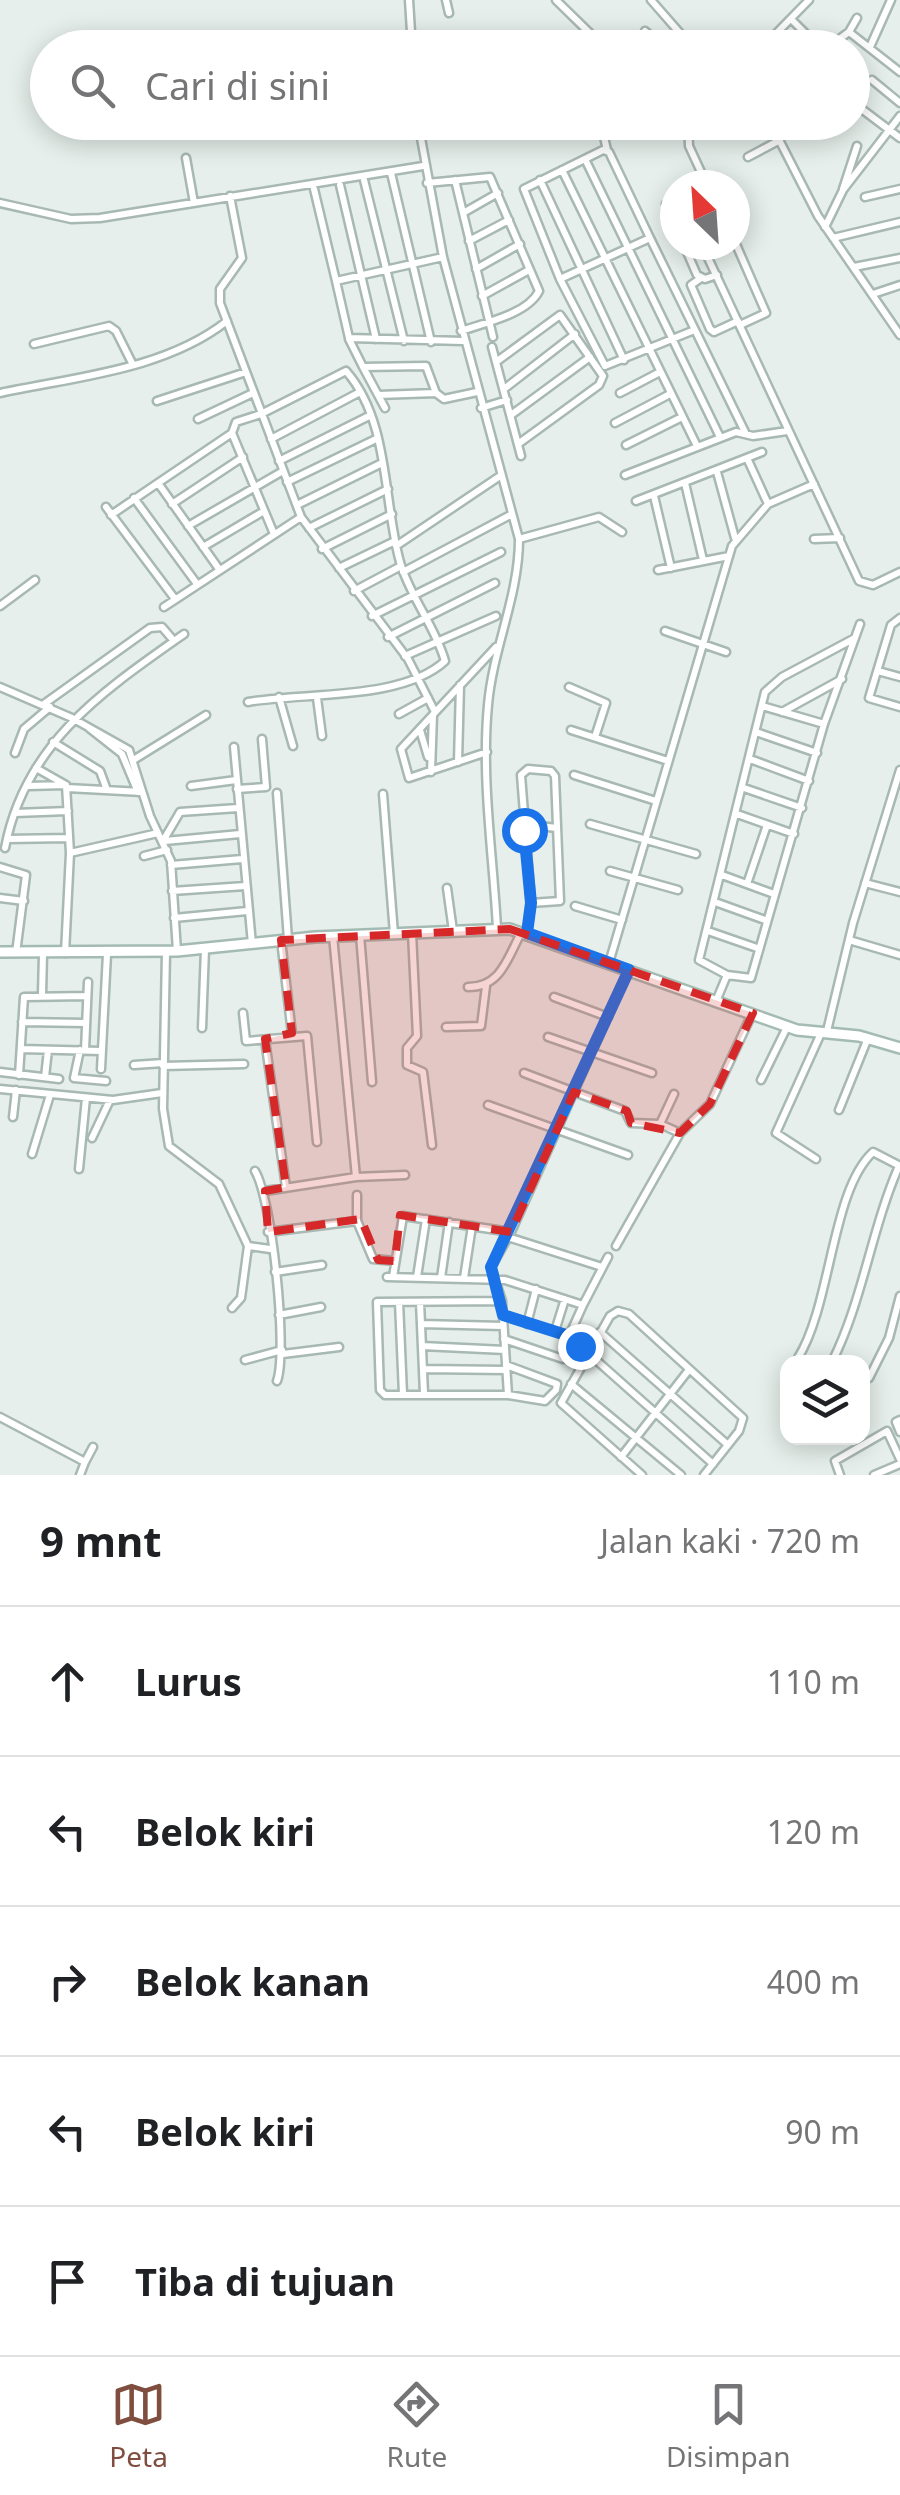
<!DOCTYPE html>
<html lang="id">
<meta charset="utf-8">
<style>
body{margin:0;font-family:"Noto Sans",sans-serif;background:#f2f2f2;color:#202124}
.controls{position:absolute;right:30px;bottom:30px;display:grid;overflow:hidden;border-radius:20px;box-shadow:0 5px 25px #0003}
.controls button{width:90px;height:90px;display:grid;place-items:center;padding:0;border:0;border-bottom:2px solid #e0e0e0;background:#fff;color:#202124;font:50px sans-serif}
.compass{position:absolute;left:660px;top:170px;width:90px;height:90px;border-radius:50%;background:#fff;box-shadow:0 5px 25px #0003;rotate:335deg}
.stop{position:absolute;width:30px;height:30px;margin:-22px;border:8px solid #1a73e8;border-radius:50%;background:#fff}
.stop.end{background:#1a73e8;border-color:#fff;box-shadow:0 2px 10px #0008}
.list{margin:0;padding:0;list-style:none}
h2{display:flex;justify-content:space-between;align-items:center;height:130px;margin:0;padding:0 40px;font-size:42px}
h2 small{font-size:32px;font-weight:400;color:#757577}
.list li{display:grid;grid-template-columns:65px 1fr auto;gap:30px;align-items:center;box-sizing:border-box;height:150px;padding:0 40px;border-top:2px solid #e0e0e0}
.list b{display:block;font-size:38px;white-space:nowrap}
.list em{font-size:32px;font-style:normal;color:#757577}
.icon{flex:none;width:55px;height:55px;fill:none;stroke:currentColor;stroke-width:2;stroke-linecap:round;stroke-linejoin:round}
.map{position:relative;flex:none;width:900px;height:1475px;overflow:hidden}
.search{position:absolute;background:#fff;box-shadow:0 5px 25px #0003;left:30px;right:30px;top:30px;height:110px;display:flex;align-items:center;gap:25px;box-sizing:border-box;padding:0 35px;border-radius:55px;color:#757577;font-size:38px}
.sheet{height:880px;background:#fff}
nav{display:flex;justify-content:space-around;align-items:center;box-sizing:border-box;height:140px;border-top:2px solid #e0e0e0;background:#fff;font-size:28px;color:#757577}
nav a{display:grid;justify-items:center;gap:5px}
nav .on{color:#7f4e3f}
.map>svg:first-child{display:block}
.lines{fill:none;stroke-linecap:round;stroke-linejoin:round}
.street-casing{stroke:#a8b8b2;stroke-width:11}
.secondary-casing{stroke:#a4bbb3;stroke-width:14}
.street{stroke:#fff;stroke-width:6}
.secondary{stroke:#fff;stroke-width:9}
.route{stroke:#1a73e8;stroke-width:12}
.marked{fill:#d62828;fill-opacity:0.2;stroke:#d62828;stroke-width:8;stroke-dasharray:20 12;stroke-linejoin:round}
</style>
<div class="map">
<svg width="900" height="1475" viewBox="0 0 900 1475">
<rect width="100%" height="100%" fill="#e6efeb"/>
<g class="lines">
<defs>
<path id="street" d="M 409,0 L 412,48
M 446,0 L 449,13
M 556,0 L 605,48
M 651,0 L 693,48
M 791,19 L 820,48
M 645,31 L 665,48
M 849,32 L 857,18
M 870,47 L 891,0
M 762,48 L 809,0
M 827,48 L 849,32 L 900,72
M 872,80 L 900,103
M 863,110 L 900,138
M 418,122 L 443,257 L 519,539 C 519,596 493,648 488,705 C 481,778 493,855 497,928
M 688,122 L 689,146 L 707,185
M 770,122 L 818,216 L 900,335
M 607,150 L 604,137 L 617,122
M 748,157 L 780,140
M 186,158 L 194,203
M 585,159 L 720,437
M 562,170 L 697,446
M 391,173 L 431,342
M 364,180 L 404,341
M 455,180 L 493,337
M 540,180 L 624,360
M 427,183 L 490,177 L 539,291 C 528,314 484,323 461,331
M 340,185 L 376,339
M 314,189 L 336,281
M 843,189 L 857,146
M 230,196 L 242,258 L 220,289 L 220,303 L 301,517 L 408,659 L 435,712
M 675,196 L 666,204 L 675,226
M 865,197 L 900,189
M 0,203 L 71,219 L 100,218 L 423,166
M 463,213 L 498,193
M 825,227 L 843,190 L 900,116
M 833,238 L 900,222
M 469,241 L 509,220
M 735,242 L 766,313 L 740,325
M 684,245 L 697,275 L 705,279 L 717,275
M 702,245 L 859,581 L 873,585 L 900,572
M 443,257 L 336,281 L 349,338 L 463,341
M 854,267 L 900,258
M 476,269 L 520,244
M 701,278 L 691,285 L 710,329 L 714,332 L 738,321
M 560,279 L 524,189 L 603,150 L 609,152 L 650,238
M 873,294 L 900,285
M 482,296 L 529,270
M 692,331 L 605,366 L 560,279 L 650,238 L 745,432
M 349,339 L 363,367 L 426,366 L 436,393 L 444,399 L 477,392
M 34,344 L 109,326 L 116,331 L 132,363
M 492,347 L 521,456
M 496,362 L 560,315 L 603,376 L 599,385 L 518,444
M 363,367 L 385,408
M 504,389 L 575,334
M 0,393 C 74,377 165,370 227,321
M 620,393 L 660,372
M 378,395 L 436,393
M 157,401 L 246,372
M 481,408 L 507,400
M 511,415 L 590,357
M 198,419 L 253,393
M 615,423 L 670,394
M 232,433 L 274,534
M 271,439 L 360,392
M 626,445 L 682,417
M 747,458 L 768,504
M 279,461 L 369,416
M 717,472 L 735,538
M 625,475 L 736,432 L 753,436 L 787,431
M 287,482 L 376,439
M 685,483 L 703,560
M 654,496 L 671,568
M 134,498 L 197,584
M 636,501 L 762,452
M 172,504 L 243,457
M 297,505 L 382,463
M 106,507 L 175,599
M 111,515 L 158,483
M 188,526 L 283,471
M 309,528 L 388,489
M 519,539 L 599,517 L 622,532
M 814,539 L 840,538
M 396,546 L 500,476
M 203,547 L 264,511
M 322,549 L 392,514
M 339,568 L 395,541
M 219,569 L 158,483 L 232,433 L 236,422 L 261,414 L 346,371 C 390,421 383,502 400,562 C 410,597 435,626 445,661 C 402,701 303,692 248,702
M 658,570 L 729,556
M 403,572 L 512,514
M 354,591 L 401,566
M 0,606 L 35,580
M 164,607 L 301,517
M 372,616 L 501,552
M 900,618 L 891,625 L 869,698 L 900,707
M 665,631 L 726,652
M 388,637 L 495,583
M 855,638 L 782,677 L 765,692 L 699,960 L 727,975 L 751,978 L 824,724 L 860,624
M 405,656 L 496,616
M 878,671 L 900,677
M 0,687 L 72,718 L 129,750 L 150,816 L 171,861 L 177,951
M 569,687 L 606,703 L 595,737
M 279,697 L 293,746
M 317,698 L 322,736
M 44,704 L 150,628 L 162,627 L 174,641
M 762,706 L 824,724
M 782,712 L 842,679
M 399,714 L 428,698
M 89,728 L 122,754 L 138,792
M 420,730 L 428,757
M 571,730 L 668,761
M 756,732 L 817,753
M 53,742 L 100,771 L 107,790
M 234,747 L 252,944
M 487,752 L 409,778 L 401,749 L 496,647
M 15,753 L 24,729 L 50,707
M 135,759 L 206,715
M 750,759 L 809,781
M 458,762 L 460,685
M 36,768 L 66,785 L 70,853 L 65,953
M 431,772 L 433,715
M 574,775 L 656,801
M 28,786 L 66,785
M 191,786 L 236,780
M 67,788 L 142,792
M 744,788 L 802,808
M 237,789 L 266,787 L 262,739
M 277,793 L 288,939
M 383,794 L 394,934
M 15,813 L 68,811
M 737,814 L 794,834
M 512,823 L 557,828
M 590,824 L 696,854
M 7,839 L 68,838
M 163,841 L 180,812 L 238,808
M 165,841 L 240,834
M 5,848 C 25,743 103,691 184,634
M 70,853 L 158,833
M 144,856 L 167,850
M 171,865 L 242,859
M 0,867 L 26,875 L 16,953
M 610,871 L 678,890
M 722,875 L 774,894
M 865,883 L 900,892
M 747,884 L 767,825
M 447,888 L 453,931
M 172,891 L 245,886
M 0,898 L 24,901
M 715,902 L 765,920
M 575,906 L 622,920
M 174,918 L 247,911
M 708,931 L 757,948
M 412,933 L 417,1036 L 407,1048 L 407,1065 L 423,1072 L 432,1145
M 527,933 L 531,903 L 521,775 L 528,769 L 551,771 L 555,776 L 560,901 L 531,903
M 360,935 L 372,1082
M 333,936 L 356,1177
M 281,940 L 292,1034
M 849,940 L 900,955
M 166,952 L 163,1109 L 169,1146 L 219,1184 L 248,1246 L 270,1249
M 609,963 L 732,546 L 768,504 L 814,484
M 468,987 C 501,987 507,959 521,933
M 42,994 L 43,954
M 554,997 L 608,1017
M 717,999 L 727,975
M 243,1013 L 246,1041 L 307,1036 L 317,1142
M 22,1022 L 86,1023
M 446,1027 L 481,1026 L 486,986
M 202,1028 L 205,949
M 827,1031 L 853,923 L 900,770
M 548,1037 L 652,1073
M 265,1040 L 286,1187
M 21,1049 L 101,1051
M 80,1050 L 74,1078 L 106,1081
M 85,1050 L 88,982
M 134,1065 L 163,1063
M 163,1066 L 244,1064
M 101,1069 L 107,954
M 0,1072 L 59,1079
M 524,1073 L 625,1111 L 631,1123 L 660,1124 L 680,1133
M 19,1075 L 24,997 L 87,996
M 45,1077 L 48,1050
M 761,1080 L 787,1027
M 0,1089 L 113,1100 L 162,1093
M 488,1105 L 628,1155
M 839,1110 L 868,1038
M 13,1117 L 16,1090
M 660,1124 L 674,1094
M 92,1138 L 110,1100
M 32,1154 L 50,1095
M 816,1159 L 776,1133 L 822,1031
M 79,1169 L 86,1098
M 255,1171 C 272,1199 288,1350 277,1381
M 265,1191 L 356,1177 L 405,1175
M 357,1221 L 357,1195
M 268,1232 L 357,1221 L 373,1259 L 395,1261
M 508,1237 L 602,1267
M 616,1246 L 680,1133 L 710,1104 L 752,1014
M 275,1272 L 322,1265
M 387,1277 L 505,1280 L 583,1305 L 608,1257
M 393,1277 L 403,1216 L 511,1232
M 417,1277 L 426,1219
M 441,1278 L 449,1222
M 464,1278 L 472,1226
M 502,1301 L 377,1302 L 380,1390 L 385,1395 L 508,1395 L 545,1401 L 556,1390 L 557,1384 L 506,1365
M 399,1302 L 403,1394
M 420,1302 L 424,1394
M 232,1308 L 241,1298 L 248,1246
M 279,1315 L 321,1307
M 503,1315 L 569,1336 L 713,1464
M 421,1324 L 503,1326
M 527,1324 L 536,1289
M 555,1331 L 565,1299
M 600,1332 L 728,1445
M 569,1336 L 583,1305
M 504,1339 L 563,1359
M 422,1346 L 505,1350
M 283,1354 L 339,1347
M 798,1358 C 832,1303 831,1191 873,1152 L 900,1166
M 245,1360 L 282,1350
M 832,1362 C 863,1300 871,1230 899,1166
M 423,1369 L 506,1370
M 869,1378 L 889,1338 L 900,1296
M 571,1384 L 681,1475
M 508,1395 L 502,1301 L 491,1267 L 511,1232 L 628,971
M 0,1417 L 85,1462 L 80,1475
M 900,1420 L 896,1422 L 900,1432
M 621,1457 L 688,1371
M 85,1462 L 93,1447
M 642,1475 L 561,1403 L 610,1316 L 618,1311 L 629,1314 L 743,1418 L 739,1431 L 704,1475
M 840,1475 L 835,1461 L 887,1431 L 900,1459
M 874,1475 L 900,1464"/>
<path id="secondary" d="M 0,952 L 177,951 L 315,937 L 510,929 L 797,1030 L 859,1036 L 900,1048"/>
</defs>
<use href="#street" class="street-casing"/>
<use href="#secondary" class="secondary-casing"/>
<use href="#street" class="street"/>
<use href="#secondary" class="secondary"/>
</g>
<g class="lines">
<path class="route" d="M 524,830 L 531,903 L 527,933 L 629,970 L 491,1267 L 503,1315 L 569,1336 L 580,1346"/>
</g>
<path class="marked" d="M 510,929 L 753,1013 L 710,1104 L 680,1133 L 631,1123 L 627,1111 L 574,1092 L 511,1232 L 400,1215 L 395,1261 L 378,1260 L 361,1219 L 268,1232 L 265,1191 L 286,1187 L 265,1039 L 292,1033 L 281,940 Z"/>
</svg>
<div class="controls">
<button><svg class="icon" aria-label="layers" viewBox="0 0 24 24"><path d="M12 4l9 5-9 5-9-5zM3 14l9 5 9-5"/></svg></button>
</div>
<svg class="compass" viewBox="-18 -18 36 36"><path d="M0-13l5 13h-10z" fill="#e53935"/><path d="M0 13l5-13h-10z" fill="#757577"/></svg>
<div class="stop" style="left:524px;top:830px"></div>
<div class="stop end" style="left:580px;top:1346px"></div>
<div class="search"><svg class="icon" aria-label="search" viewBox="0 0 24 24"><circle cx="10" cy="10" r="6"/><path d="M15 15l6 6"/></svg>Cari di sini</div>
</div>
<section class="sheet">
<h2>9 mnt<small>Jalan kaki · 720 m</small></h2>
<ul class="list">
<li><svg class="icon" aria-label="ahead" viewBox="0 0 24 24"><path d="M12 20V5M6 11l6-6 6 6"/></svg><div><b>Lurus</b></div><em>110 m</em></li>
<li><svg class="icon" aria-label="left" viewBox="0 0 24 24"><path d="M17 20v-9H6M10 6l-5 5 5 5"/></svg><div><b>Belok kiri</b></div><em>120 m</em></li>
<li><svg class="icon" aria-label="right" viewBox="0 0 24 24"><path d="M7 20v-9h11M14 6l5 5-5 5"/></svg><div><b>Belok kanan</b></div><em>400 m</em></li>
<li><svg class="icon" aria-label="left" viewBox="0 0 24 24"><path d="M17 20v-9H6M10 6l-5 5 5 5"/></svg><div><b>Belok kiri</b></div><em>90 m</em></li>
<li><svg class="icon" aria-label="arrive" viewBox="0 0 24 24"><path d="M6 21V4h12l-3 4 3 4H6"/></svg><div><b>Tiba di tujuan</b></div></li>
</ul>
</section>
<nav>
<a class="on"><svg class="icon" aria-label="map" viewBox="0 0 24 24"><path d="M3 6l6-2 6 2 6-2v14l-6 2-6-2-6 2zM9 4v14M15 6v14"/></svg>Peta</a>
<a><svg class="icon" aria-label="directions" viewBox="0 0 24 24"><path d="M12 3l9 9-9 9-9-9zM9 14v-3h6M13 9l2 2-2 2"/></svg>Rute</a>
<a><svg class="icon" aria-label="saved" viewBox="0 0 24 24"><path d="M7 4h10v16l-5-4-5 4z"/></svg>Disimpan</a>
</nav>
